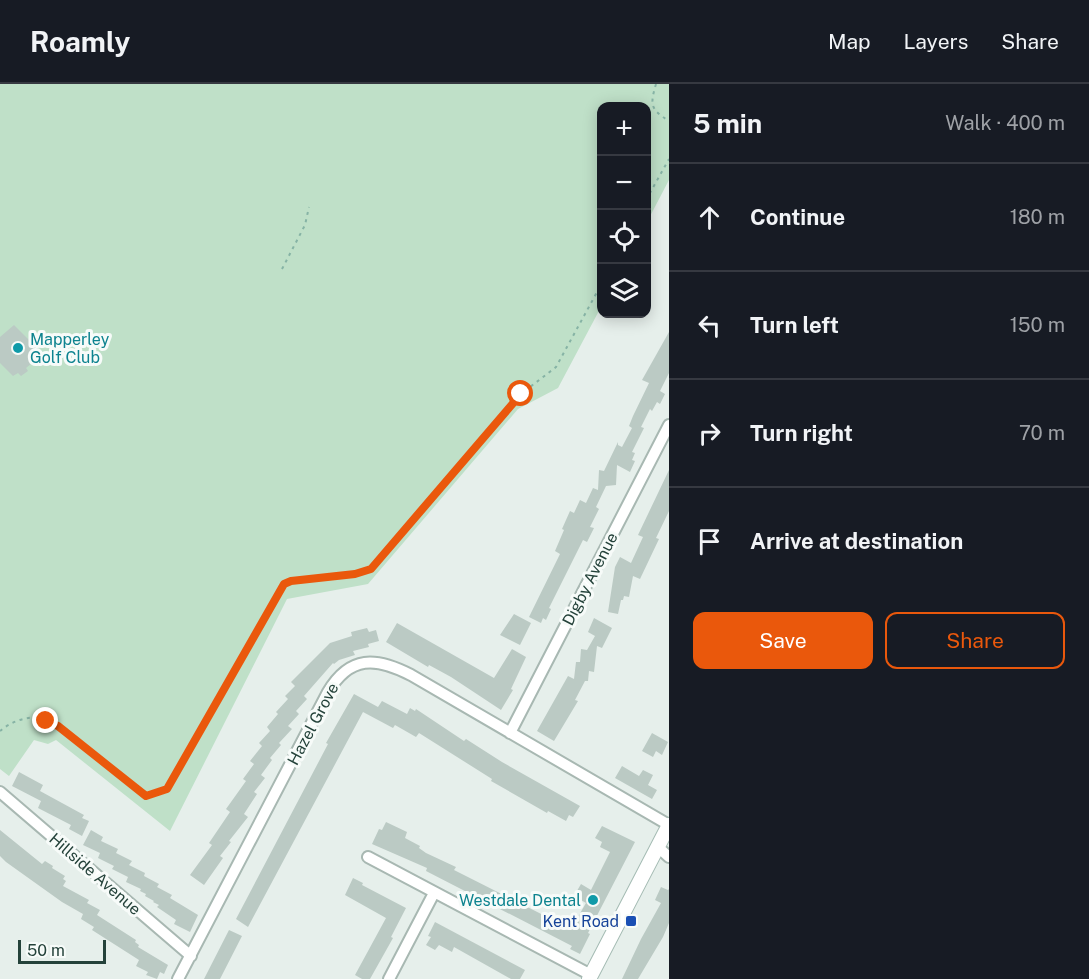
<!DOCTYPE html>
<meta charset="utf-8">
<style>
body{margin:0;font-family:"Public Sans",sans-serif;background:#242831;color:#f1f3f6}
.controls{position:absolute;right:18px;top:18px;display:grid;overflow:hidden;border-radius:12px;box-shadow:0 3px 15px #0003}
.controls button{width:54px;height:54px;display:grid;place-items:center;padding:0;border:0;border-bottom:2px solid #363941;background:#171b24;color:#f1f3f6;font:30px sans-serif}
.scale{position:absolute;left:18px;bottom:15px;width:88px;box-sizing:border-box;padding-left:6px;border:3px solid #24423a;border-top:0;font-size:16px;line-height:21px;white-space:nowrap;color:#24423a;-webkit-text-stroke:4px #f7fbf9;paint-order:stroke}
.stop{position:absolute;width:18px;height:18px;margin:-14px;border:4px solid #ea580c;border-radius:50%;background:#fff}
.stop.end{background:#ea580c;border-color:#fff;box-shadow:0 2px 6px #0008}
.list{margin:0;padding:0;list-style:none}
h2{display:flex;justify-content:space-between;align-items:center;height:78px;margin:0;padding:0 24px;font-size:26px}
h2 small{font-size:20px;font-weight:400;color:#9ea1a6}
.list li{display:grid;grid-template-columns:39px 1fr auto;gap:18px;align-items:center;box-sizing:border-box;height:108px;padding:0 24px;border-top:2px solid #363941}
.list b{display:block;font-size:22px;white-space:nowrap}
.list em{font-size:20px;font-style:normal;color:#9ea1a6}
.actions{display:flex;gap:12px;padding:18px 24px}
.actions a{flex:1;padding:14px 0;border:2px solid #ea580c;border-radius:12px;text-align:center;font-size:21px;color:#ea580c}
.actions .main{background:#ea580c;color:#fff}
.icon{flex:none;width:33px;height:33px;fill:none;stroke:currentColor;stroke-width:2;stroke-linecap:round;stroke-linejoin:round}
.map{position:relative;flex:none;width:669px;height:895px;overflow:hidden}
header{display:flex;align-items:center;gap:36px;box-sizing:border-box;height:84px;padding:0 30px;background:#171b24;border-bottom:2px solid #363941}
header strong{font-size:28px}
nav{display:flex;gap:33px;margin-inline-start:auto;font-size:21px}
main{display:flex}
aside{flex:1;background:#171b24}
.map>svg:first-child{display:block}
.green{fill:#bfe0c8}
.building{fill:#bbcac4}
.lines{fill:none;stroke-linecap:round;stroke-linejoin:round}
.street-casing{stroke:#a8b8b2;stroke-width:14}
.secondary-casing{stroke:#a4bbb3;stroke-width:16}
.path{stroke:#86b3a5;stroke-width:2;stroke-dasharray:3 4.5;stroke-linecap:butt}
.street{stroke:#fff;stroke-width:10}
.secondary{stroke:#fff;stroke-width:14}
.route{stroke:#ea580c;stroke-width:8}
.culture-dot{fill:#0f9aa8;stroke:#f7fbf9;stroke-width:2}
.transit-dot{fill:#1a4fb4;stroke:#f7fbf9;stroke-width:2}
.labels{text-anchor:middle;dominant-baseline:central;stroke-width:6;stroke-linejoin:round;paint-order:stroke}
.culture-label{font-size:16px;fill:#0d838f;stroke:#f7fbf9;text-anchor:start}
.street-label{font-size:16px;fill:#24423a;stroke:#f7fbf9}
.transit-label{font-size:16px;fill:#164399;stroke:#f7fbf9;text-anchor:end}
</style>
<header>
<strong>Roamly</strong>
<nav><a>Map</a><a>Layers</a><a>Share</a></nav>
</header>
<main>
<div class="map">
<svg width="669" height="895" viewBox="0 0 669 895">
<rect width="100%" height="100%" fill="#e6efeb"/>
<path class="green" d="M 0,0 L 669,0 L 669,96 L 647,138 L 646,22 L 602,22 L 601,223 L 558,304 L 518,325 L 368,500 L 287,515 L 170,747 L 56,656 L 48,660 L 34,656 L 9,692 L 0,685 Z"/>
<path class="building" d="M 14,241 L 43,270 L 26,284 L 28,287 L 21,292 L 18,289 L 13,292 L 0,279 L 0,253 Z
M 669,248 L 669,289 L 660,307 L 665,310 L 660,320 L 657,318 L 652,327 L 650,325 L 641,343 L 644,344 L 632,368 L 635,369 L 632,376 L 635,377 L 630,388 L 617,381 L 616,401 L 606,402 L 596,423 L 599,425 L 590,443 L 594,444 L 587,458 L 583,456 L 549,524 L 551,525 L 546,536 L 543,534 L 541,539 L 529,533 L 560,470 L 555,467 L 564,446 L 562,445 L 570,427 L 574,429 L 580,416 L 586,419 L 593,404 L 598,406 L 599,386 L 604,387 L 618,358 L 618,361 L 622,363 L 632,344 L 629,342 L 633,332 L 649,299 L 642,296 Z
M 669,386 L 669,427 L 656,454 L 659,455 L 640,495 L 633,492 L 629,513 L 624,512 L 623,516 L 621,516 L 618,530 L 608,528 L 615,483 L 620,473 L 631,479 L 643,453 L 638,451 Z
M 514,530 L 531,539 L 520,561 L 500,551 Z
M 594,534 L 612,544 L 602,564 L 597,562 L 594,588 L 589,587 L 588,597 L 585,597 L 575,616 L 578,617 L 554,657 L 537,647 L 568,592 L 574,595 L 576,578 L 580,578 L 581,565 L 587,566 L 595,552 L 588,548 Z
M 397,539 L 494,594 L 512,565 L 526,573 L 511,605 L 513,606 L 501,626 L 451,593 L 429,581 L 428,583 L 386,558 Z
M 367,544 L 369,548 L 376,546 L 379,557 L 368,560 L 369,563 L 353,567 L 355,571 L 339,576 L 334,580 L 333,579 L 304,612 L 307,615 L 296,627 L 299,630 L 288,642 L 292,645 L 279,659 L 281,661 L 270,674 L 272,676 L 261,691 L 265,694 L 254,708 L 257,710 L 244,730 L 248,733 L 229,757 L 231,758 L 220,772 L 223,774 L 204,801 L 190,791 L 212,761 L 209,759 L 230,728 L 226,725 L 246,697 L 243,695 L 254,680 L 250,677 L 262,662 L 259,659 L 270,647 L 267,643 L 278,630 L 276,628 L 288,615 L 285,612 L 295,602 L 291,598 L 330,559 L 352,552 L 351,548 Z
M 354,610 L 378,623 L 382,617 L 407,630 L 410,624 L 415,627 L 416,625 L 464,657 L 466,655 L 502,678 L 580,722 L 573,733 L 569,731 L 566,737 L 548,727 L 547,729 L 491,697 L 492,695 L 419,649 L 416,653 L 395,641 L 393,644 L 363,628 L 248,843 L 236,835 L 328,660 L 326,659 Z
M 652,649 L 668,658 L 662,671 L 656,667 L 653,673 L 642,667 Z
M 622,682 L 639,692 L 643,686 L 653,691 L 648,701 L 657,706 L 652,715 L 615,694 Z
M 19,688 L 43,701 L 40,707 L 84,731 L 82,734 L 89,737 L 82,752 L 69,745 L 71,741 L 38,724 L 41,717 L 12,702 Z
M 386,738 L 407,748 L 405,754 L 420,762 L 419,764 L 426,769 L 456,783 L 454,786 L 571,845 L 586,819 L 574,812 L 581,800 L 591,806 L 610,768 L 600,763 L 602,758 L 595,754 L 602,742 L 635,758 L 588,849 L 590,850 L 580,870 L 570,865 L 572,862 L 426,787 L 427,784 L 372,760 L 379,745 L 382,746 Z
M 0,746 L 42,780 L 45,777 L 53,782 L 52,784 L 65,792 L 63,795 L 66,797 L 63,802 L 89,816 L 87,819 L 100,826 L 97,831 L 136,856 L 135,858 L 139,861 L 138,863 L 168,881 L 164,890 L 160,888 L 157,895 L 146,891 L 148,888 L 136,882 L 139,876 L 92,846 L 94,843 L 81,835 L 83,830 L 62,818 L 6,778 L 0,772 Z
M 91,746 L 103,753 L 101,757 L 118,765 L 116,769 L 132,777 L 129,781 L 145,789 L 144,792 L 159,800 L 157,803 L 172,811 L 170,814 L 198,831 L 190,848 L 174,840 L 176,836 L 157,823 L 159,821 L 153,818 L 154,817 L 145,812 L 146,810 L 140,807 L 141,805 L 126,798 L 128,793 L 112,785 L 114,782 L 98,774 L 100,769 L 83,761 Z
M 353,794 L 363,799 L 362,801 L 406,824 L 391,853 L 393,854 L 370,895 L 362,895 L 355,891 L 386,834 L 345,811 Z
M 661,803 L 668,806 L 669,805 L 669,839 L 663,853 L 638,895 L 622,895 L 641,855 L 661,819 L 655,816 Z
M 435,838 L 525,886 L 520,895 L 511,895 L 454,863 L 452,868 L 439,861 L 435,866 L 426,861 L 431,853 L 428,852 Z
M 229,846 L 242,852 L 220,895 L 204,895 Z"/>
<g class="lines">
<defs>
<path id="street" d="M 510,649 L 669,341
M 0,708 L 191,872
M 658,763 L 669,773
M 368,773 L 591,891
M 178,895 L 328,608 C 350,571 376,573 411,591 L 669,741
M 389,895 L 434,809"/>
<path id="secondary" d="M 589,895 L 669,741"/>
</defs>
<use href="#street" class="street-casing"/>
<use href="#secondary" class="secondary-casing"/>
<path class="path" d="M 656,0 C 650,21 650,25 669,37
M 646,116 L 669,75
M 282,185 L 305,141 L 309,123
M 0,647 C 9,639 25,632 38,634 C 63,639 124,694 146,712 L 167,705 L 284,500 L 291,497 L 355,490 L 371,485 L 521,310 L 556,283 L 602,199"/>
<use href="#street" class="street"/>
<use href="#secondary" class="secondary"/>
</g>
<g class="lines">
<path class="route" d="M 46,637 L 58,642 L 146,712 L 167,705 L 284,500 L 291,497 L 355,490 L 371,485 L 521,310"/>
</g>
<g class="culture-dot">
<circle cx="18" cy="264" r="6"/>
<circle cx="593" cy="816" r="6"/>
</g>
<rect class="transit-dot" x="625" y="831" width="12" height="12" rx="3"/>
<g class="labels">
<g class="culture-label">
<text x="30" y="255">Mapperley<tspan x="30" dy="18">Golf Club</tspan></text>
<text x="581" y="816" text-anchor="end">Westdale Dental</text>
</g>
<g class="street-label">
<text transform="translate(590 495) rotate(-63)">Digby Avenue</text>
<text transform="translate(313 640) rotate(-62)">Hazel Grove</text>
<text transform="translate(95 790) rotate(41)">Hillside Avenue</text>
</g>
<g class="transit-label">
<text x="619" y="837">Kent Road</text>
</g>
</g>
</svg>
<div class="controls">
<button>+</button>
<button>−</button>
<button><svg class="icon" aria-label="locate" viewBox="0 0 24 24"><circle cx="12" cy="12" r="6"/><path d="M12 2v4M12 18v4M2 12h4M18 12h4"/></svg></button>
<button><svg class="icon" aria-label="layers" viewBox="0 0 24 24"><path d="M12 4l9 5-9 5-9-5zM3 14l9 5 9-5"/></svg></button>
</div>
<div class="scale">50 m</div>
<div class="stop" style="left:521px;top:310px"></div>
<div class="stop end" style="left:46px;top:637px"></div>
</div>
<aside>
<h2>5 min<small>Walk · 400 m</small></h2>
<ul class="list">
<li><svg class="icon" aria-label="ahead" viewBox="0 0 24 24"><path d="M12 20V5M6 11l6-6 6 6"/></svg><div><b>Continue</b></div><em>180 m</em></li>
<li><svg class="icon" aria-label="left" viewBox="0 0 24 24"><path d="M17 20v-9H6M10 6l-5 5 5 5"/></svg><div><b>Turn left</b></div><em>150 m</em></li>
<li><svg class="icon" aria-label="right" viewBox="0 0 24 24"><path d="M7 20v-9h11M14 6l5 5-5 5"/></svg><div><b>Turn right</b></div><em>70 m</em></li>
<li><svg class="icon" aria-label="arrive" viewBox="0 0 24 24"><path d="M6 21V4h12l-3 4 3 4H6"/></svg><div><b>Arrive at destination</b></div></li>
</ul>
<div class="actions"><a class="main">Save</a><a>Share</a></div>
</aside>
</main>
